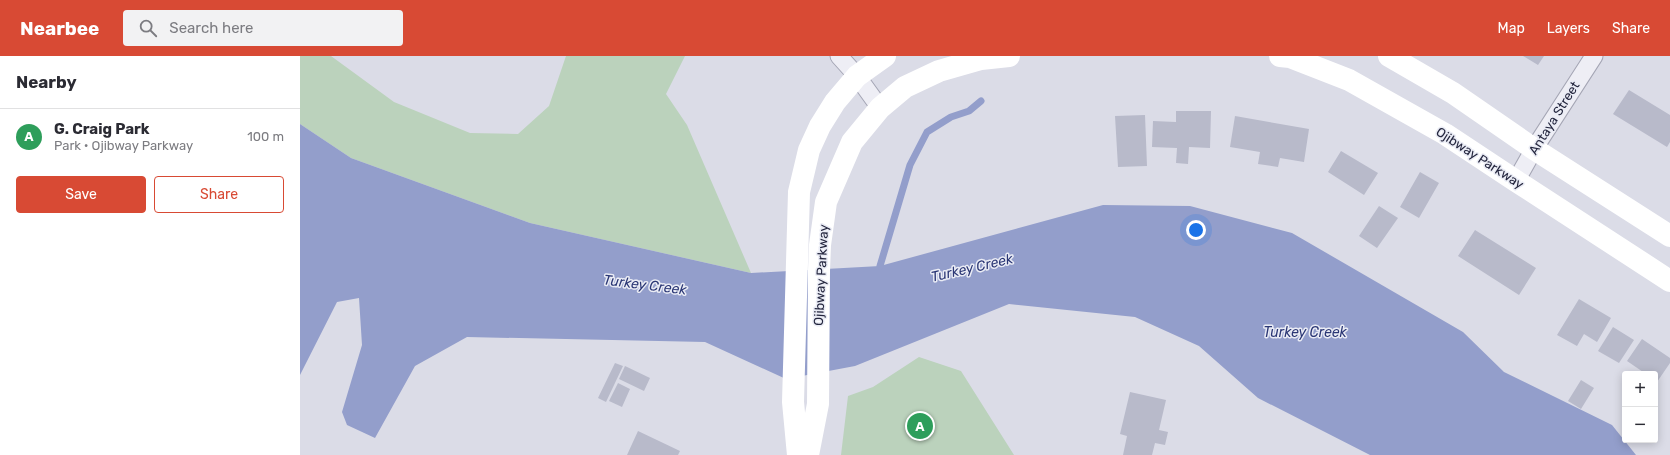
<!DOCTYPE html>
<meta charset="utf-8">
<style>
body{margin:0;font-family:Rubik,sans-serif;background:#f2f2f3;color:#2b2b33}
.controls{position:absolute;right:12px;bottom:12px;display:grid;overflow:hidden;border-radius:4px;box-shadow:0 2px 10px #0003}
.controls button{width:36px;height:36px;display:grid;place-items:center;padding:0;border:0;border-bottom:1px solid #e1e1e2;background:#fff;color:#2b2b33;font:20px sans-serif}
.you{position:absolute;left:896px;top:174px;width:14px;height:14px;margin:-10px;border:3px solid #fff;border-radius:50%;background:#1a73e8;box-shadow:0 0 0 6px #1a73e833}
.badge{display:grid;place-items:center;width:26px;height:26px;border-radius:50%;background:#d84a34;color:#fff;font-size:13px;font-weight:700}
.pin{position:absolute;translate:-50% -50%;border:2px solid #fff;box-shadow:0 1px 4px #0006}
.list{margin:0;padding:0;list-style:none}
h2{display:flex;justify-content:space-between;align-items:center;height:52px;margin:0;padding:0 16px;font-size:17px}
h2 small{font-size:13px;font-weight:400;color:#7c7c81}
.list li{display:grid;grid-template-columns:26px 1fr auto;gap:12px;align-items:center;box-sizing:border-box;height:56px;padding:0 16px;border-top:1px solid #e1e1e2}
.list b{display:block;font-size:15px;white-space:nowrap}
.list p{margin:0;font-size:13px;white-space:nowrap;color:#7c7c81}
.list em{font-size:13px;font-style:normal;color:#7c7c81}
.actions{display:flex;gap:8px;padding:12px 16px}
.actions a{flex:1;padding:9px 0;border:1px solid #d84a34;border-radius:4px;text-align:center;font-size:14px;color:#d84a34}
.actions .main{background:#d84a34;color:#fff}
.icon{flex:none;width:22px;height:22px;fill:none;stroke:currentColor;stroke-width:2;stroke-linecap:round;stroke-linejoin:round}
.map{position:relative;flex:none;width:1370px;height:399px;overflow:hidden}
header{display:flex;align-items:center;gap:24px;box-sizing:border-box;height:56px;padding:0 20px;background:#d84a34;color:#fff}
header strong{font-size:19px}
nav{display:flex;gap:22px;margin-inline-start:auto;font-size:14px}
.search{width:280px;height:36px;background:#f2f2f3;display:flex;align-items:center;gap:10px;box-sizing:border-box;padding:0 14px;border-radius:4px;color:#7c7c81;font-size:15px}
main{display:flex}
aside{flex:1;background:#fff}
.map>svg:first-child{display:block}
.green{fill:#bbd2bc}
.water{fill:#939ecb}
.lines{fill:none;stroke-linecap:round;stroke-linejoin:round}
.stream{stroke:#939ecb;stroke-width:7}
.building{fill:#b8baca}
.minor-casing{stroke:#a4a5b4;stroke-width:19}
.minor{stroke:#eeeef5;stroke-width:17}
.secondary{stroke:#fff;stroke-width:22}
.labels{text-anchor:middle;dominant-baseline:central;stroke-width:3;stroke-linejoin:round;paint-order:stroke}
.street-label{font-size:13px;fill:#24263e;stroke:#eaecf5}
.water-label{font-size:14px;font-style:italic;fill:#2b3775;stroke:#eaecf5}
</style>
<header>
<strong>Nearbee</strong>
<div class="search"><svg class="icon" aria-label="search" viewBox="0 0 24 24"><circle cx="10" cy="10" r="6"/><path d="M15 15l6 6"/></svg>Search here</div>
<nav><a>Map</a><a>Layers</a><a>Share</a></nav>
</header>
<main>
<aside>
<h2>Nearby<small></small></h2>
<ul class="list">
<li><span class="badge" style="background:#2e9e5b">A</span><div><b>G. Craig Park</b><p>Park · Ojibway Parkway</p></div><em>100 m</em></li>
</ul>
<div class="actions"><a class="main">Save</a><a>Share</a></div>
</aside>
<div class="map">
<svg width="1370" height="399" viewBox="0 0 1370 399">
<rect width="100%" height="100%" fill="#dbdce7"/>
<path class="green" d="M 0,0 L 31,0 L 94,46 L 170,77 L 218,78 L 249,50 L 266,0 L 385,0 L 366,38 L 387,69 L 451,217 L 230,167 L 51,102 L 0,68 Z
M 619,301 L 661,315 L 714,399 L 541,399 L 548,340 L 573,331 Z"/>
<path class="water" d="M 0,68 L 51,102 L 230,167 L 451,217 L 580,210 L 803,149 L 890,150 L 992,177 L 1163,276 L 1204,316 L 1312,369 L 1336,399 L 1070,399 L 958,342 L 899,290 L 835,261 L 709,248 L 555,310 L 486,323 L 405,286 L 167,281 L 115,310 L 75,382 L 47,369 L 42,356 L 62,289 L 59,242 L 37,246 L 0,319 Z"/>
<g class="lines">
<path class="stream" d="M 580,210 L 610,109 L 627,76 L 651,61 L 669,55 L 681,45"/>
</g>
<path class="building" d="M 1223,0 L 1244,0 L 1238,9 Z
M 1329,34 L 1370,59 L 1370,86 L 1367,91 L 1313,58 Z
M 876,55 L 911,55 L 910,92 L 889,91 L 888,108 L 876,107 L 877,92 L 852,91 L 853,65 L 876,66 Z
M 845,59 L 847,110 L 818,111 L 815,60 Z
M 935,60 L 1009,73 L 1004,106 L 980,102 L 978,111 L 958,108 L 960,96 L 930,91 Z
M 1041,95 L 1078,117 L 1064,139 L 1028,116 Z
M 1120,116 L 1139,127 L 1119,162 L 1100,151 Z
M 1079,150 L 1098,162 L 1077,192 L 1059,180 Z
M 1175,174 L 1236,212 L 1219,239 L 1158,200 Z
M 1279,243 L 1311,262 L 1297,286 L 1284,278 L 1277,290 L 1257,279 Z
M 1313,271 L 1334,284 L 1319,307 L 1298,295 Z
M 1342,283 L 1370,302 L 1370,307 L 1357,326 L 1355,324 L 1355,318 L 1346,318 L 1327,305 Z
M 315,307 L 323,310 L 306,346 L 298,342 Z
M 325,310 L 350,322 L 344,335 L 319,323 Z
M 1281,324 L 1294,332 L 1281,353 L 1268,345 Z
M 318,327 L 330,333 L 322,351 L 309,345 Z
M 830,336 L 866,344 L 859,374 L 868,376 L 865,389 L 855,387 L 852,399 L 823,399 L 827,380 L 820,378 Z
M 338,375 L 380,395 L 378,399 L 327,399 Z"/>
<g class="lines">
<defs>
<path id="minor" d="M 539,0 L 557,20 L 580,52
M 1216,125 L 1234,93 L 1294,0"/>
</defs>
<use href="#minor" class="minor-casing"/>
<use href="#minor" class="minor"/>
<path class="secondary" d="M 980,0 L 990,1 L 1049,24 L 1145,78 L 1216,125 L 1370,225
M 1089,0 L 1153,37 L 1234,93 L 1370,180
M 498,399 L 493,346 L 499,136 L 509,94 L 520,70 L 535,46 L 557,20 L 585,0
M 508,399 L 518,348 L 519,215 L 520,189 L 526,146 L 552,86 L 580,52 L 605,31 L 639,15 L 681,3 L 709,0"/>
</g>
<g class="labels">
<g class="street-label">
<text transform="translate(1254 62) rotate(-58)">Antaya Street</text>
<text transform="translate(1180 102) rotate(33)">Ojibway Parkway</text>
<text transform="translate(521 219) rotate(-87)">Ojibway Parkway</text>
</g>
<g class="water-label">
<text transform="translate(672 212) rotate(-13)">Turkey Creek</text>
<text transform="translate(345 229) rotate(7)">Turkey Creek</text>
<text x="1005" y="276">Turkey Creek</text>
</g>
</g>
</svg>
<div class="controls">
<button>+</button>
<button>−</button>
</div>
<div class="you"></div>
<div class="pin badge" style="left:620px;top:370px;background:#2e9e5b">A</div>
</div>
</main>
